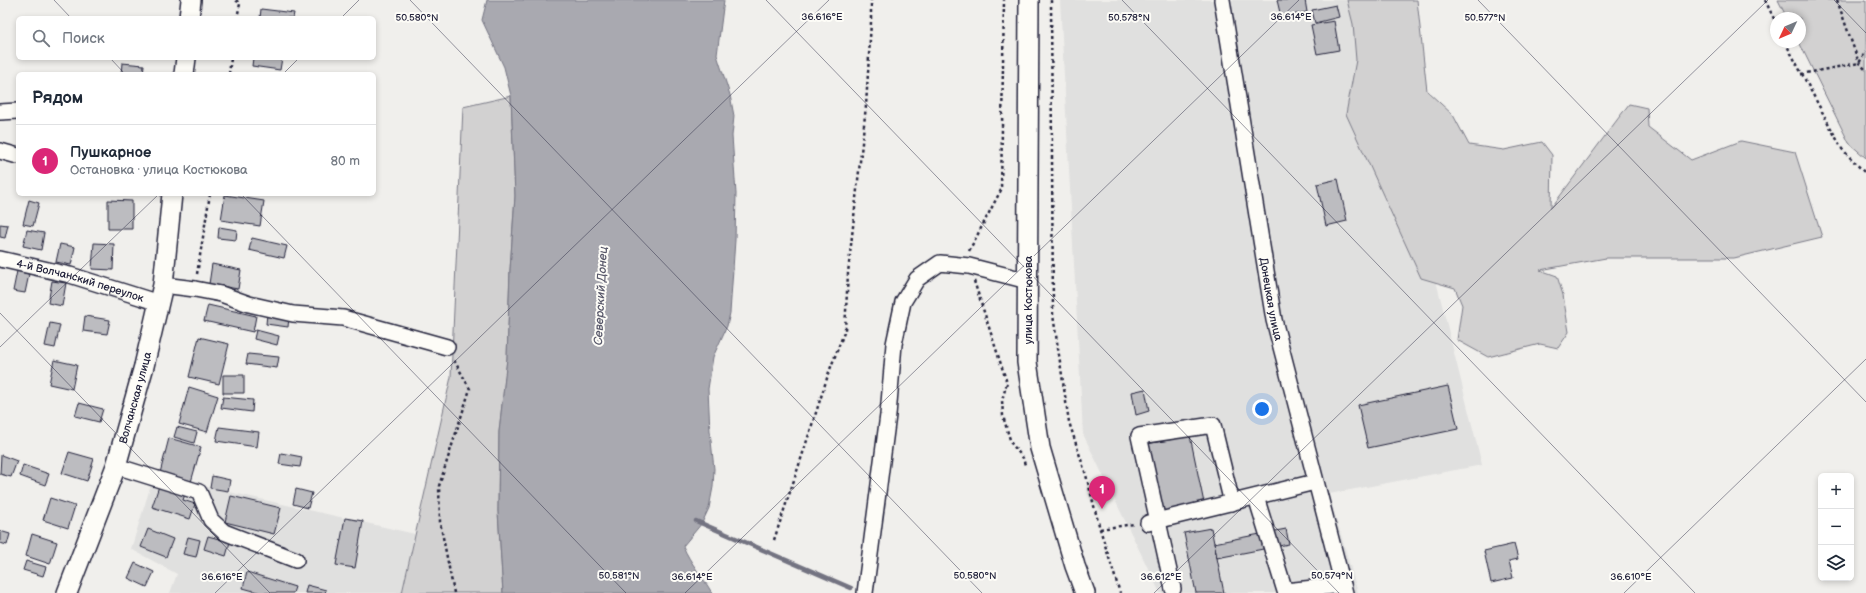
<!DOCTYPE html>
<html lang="ru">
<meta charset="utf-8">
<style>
body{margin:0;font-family:"Balsamiq Sans",sans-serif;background:#f6f6f7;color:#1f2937}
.controls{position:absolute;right:12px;bottom:12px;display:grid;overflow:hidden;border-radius:6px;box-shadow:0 2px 6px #0003}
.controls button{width:36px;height:36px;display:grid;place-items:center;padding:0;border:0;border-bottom:1px solid #e0e1e3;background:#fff;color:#1f2937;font:20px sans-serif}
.compass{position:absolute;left:1770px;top:12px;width:36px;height:36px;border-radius:50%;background:#fff;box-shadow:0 2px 6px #0003;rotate:226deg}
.you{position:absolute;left:1262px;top:409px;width:14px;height:14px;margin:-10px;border:3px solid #fff;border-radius:50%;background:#1a73e8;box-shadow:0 0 0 6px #1a73e833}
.badge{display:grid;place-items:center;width:26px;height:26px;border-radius:50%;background:#db2777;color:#fff;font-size:13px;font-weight:700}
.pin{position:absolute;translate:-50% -33px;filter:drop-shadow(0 1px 2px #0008)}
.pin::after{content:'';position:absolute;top:21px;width:14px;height:12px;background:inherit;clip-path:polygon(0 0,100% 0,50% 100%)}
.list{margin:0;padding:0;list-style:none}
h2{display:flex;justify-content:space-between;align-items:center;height:52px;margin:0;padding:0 16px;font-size:17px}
h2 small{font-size:13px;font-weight:400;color:#747a83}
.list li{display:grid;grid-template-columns:26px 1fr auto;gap:12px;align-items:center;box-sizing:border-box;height:72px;padding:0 16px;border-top:1px solid #e0e1e3}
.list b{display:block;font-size:15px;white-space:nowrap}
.list p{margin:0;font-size:13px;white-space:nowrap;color:#747a83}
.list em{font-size:13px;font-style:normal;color:#747a83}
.icon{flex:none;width:22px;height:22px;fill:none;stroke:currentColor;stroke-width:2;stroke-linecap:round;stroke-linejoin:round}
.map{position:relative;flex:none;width:1866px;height:593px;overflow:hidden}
.search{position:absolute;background:#fff;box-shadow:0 2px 6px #0003;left:16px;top:16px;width:360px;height:44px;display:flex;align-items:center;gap:10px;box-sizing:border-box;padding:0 14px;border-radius:6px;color:#747a83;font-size:15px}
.panel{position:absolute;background:#fff;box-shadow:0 2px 6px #0003;left:16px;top:72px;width:360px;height:124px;border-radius:6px}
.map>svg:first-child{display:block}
.built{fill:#e0e0df}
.green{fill:#d2d1d1;stroke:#7a7a86}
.water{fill:#a9a9b0;stroke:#737381}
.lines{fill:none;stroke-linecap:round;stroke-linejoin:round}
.stream{stroke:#737381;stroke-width:4.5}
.building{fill:#bcbcc0;stroke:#22223b}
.minor-casing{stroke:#22223b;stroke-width:18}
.major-casing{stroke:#22223b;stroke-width:22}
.path{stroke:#22223b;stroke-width:2.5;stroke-dasharray:3 3;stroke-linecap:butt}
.minor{stroke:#fdfcf7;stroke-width:15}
.major{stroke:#fdfcf7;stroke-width:19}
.ticks{fill:none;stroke:#22223b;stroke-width:1;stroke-opacity:0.45}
.labels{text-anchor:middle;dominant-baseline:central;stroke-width:4;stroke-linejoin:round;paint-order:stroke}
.street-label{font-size:11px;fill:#22223b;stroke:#fdfcf7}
.water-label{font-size:12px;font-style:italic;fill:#58586a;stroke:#fdfcf7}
.ticks-label{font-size:10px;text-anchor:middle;fill:#22223b;stroke:#fdfcf7;stroke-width:4;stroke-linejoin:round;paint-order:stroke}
</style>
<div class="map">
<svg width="1866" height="593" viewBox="0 0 1866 593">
<rect width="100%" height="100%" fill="#f0efec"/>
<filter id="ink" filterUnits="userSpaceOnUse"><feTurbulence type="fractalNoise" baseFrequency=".025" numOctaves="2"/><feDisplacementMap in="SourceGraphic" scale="8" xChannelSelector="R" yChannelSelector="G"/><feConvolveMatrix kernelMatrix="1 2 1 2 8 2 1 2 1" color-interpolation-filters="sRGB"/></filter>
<g filter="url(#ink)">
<path class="built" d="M 1060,0 L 1360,0 L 1432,265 L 1482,465 L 1329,494 L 1358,593 L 1160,593 L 1083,434 Z
M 154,475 L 415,534 L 402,593 L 170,593 L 177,574 L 131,549 Z"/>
<path class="green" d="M 1347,0 L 1417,0 L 1427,91 L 1453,115 L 1469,145 L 1504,150 L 1542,142 L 1552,155 L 1551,208 L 1629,104 L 1647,108 L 1648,127 L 1691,160 L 1741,141 L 1795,152 L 1822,237 L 1734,258 L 1606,258 L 1540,270 L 1557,276 L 1563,295 L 1569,332 L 1558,348 L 1540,344 L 1488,357 L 1457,340 L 1462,305 L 1455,288 L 1421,278 L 1346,114 L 1356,60 L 1353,24 Z
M 1778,0 L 1866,0 L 1866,158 L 1849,143 L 1799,42 L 1800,42 L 1800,18 L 1787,18 Z
M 511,96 L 515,196 L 510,270 L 507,359 L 499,432 L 498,511 L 503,593 L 402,593 L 451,377 L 463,107 Z"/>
<path class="water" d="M 487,0 L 724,0 L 717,55 L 730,95 L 734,116 L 732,136 L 736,194 L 735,240 L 730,313 L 727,326 L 713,357 L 708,389 L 710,431 L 714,469 L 713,487 L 709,508 L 702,523 L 683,546 C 690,563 703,577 712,593 L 503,593 L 498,511 L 499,432 L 507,358 L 510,270 L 515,196 L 511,96 L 504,67 L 482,20 Z"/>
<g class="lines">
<path class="stream" d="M 696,521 L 851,588"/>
</g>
<path class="building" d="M 1277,0 L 1305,0 L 1307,12 L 1281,17 Z
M 1336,5 L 1339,17 L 1315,23 L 1312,10 Z
M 261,9 L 294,13 L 293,18 L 260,18 Z
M 1334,21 L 1339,50 L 1317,54 L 1311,25 Z
M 253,58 L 282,58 L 280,70 L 252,66 Z
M 122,63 L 144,65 L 143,74 L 121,74 Z
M 1338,179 L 1347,221 L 1326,226 L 1317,184 Z
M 225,195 L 264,201 L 260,226 L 221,220 Z
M 29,200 L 39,203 L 33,226 L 23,224 Z
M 108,200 L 132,201 L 132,229 L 108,229 Z
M 0,224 L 8,225 L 5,238 L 0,237 Z
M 219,227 L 237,230 L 236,240 L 218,238 Z
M 27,230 L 44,233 L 41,250 L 23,246 Z
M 252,238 L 287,246 L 284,258 L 249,250 Z
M 94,243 L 114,244 L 113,270 L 92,269 Z
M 60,244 L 75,247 L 71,265 L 56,262 Z
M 212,264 L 241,270 L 238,289 L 209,284 Z
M 17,271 L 29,274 L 25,293 L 13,291 Z
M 52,281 L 66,283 L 62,306 L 48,303 Z
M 208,305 L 256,316 L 253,332 L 204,321 Z
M 267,314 L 289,317 L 288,327 L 266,324 Z
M 85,316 L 110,320 L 107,334 L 83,331 Z
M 50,323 L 60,325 L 55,348 L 45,346 Z
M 256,330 L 279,336 L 277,345 L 254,339 Z
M 199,337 L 229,344 L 219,384 L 189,377 Z
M 248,354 L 279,357 L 277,368 L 246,364 Z
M 54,360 L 77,365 L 72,389 L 49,384 Z
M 223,375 L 244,375 L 244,393 L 223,393 Z
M 1448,386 L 1458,429 L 1368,448 L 1358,405 Z
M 189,387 L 218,396 L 207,432 L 179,424 Z
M 1145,389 L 1149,411 L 1136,415 L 1132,392 Z
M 223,397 L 253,400 L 252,412 L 221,408 Z
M 79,403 L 103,409 L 99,422 L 75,416 Z
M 177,427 L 197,432 L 194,443 L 174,437 Z
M 219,427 L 259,432 L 257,447 L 216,441 Z
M 1190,436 L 1204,503 L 1161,512 L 1147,444 Z
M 169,438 L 201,447 L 191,482 L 160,473 Z
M 69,452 L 94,459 L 87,481 L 62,473 Z
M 281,453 L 302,457 L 300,467 L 279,464 Z
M 1,455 L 17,461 L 11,477 L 0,474 Z
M 23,465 L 49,474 L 45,485 L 20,476 Z
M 212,476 L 230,480 L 228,491 L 210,488 Z
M 159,486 L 185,494 L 183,500 L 195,504 L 190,519 L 152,507 Z
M 296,489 L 312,493 L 308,508 L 293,504 Z
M 231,496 L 281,508 L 274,534 L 225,522 Z
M 50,498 L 75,506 L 68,528 L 43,520 Z
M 345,518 L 363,521 L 355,568 L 336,565 Z
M 1211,528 L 1224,593 L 1196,593 L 1184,533 Z
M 148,529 L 173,539 L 166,557 L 141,547 Z
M 1286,529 L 1289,544 L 1217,558 L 1214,543 Z
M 0,531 L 10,534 L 7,545 L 0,543 Z
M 32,534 L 57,542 L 50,564 L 26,556 Z
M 208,536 L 230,542 L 226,556 L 204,549 Z
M 188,537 L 200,540 L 196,557 L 183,554 Z
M 1514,544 L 1518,559 L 1509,561 L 1513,578 L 1491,583 L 1484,551 Z
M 26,561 L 46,567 L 43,576 L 23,570 Z
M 135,563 L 154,572 L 147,587 L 128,578 Z
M 247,572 L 295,587 L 293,593 L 261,593 L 243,588 Z
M 307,585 L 326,590 L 325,593 L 305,593 Z"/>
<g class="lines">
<defs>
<g id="minor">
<path id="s1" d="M 1222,0 L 1274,320 L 1345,593"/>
<path d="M 0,112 L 18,111"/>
<path d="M 0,151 L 18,156"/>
<path id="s2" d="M 0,259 L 70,275 L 159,303"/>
<path d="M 163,285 L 195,289 L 221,294 L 249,304 L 293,314 L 343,318 L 447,347"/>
<path d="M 116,466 L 199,492 L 211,520 L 224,532 L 296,560"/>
<path d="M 1256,497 L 1285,591 L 1343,585"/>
<path d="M 1148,523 L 1315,482"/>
<path d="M 1173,589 L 1139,436 L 1213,425 L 1232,503"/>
<path d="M 865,593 L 888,415 L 894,344 L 903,302 L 917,279 L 940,263 L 969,266 L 1028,281"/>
</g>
<g id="major">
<path d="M 1029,0 L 1027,362 L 1040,448 L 1075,566 L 1085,593"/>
<path d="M 189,18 L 191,0"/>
<path d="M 184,74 L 186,58"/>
<path id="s3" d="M 67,593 L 116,466 L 144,366 L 163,285 L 172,194"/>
</g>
</defs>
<use href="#minor" class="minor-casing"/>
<use href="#major" class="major-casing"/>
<path class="path" d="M 236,0 L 240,4 L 237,18
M 1051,0 L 1053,315 L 1069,422 L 1086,475 L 1100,529 L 1120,593
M 1765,0 L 1776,23
M 1837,0 L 1859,63 L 1866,70
M 1785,42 L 1842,149 L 1866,174
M 229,74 L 231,58
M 1801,74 L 1859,63 L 1866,51
M 969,251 L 1001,190 L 1004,0
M 197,274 L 210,194
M 974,281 L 1007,383 L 1002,400 L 1003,416 L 1011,443 L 1023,458 L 1025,465
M 1100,529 L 1134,524
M 774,540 L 803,453 L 829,372 L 845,330 L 848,273 L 866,106 L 871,22 L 871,0
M 454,593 L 440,522 L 439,486 L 470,389 L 454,360"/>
<use href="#minor" class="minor"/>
<use href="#major" class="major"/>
</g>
</g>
<path class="ticks" d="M 54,0 L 71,18M 410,0 L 982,593M 766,0 L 1339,593M 1122,0 L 1695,593M 1478,0 L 1866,402M 1834,0 L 1866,33M 341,18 L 359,0M 110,58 L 125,74M 283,74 L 299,58M 241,194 L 626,593M 0,313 L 270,593M 0,347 L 159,194M 215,593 L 829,0M 685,593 L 1299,0M 1154,593 L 1768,0M 1624,593 L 1866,359"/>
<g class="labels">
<g class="street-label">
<text stroke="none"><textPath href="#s2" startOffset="83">4-й Волчанский переулок</textPath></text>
<text stroke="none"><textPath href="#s1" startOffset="303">Донецкая улица</textPath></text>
<text transform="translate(1028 300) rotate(-90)">улица Костюкова</text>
<text stroke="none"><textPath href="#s3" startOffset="207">Волчанская улица</textPath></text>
</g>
<g class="water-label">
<text transform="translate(601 296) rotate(-87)">Северский Донец</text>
</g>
</g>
<g class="ticks-label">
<text x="822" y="20">36.616°E</text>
<text x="1291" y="20">36.614°E</text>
<text x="417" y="21">50.580°N</text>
<text x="1129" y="21">50.578°N</text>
<text x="1485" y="21">50.577°N</text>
<text x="619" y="579">50.581°N</text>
<text x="975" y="579">50.580°N</text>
<text x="1332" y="579">50.579°N</text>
<text x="222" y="580">36.616°E</text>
<text x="692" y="580">36.614°E</text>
<text x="1161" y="580">36.612°E</text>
<text x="1631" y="580">36.610°E</text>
</g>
</svg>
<div class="controls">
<button>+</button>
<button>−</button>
<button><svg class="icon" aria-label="layers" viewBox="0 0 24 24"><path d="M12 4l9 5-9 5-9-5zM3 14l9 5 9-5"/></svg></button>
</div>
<svg class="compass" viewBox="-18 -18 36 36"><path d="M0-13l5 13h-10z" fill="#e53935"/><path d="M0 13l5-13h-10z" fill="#747a83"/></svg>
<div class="you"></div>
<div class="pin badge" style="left:1102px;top:509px">1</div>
<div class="search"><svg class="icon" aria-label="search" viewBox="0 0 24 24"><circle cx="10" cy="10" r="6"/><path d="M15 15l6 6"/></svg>Поиск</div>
<section class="panel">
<h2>Рядом<small></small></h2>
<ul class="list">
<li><span class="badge">1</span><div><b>Пушкарное</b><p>Остановка · улица Костюкова</p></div><em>80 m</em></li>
</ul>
</section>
</div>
